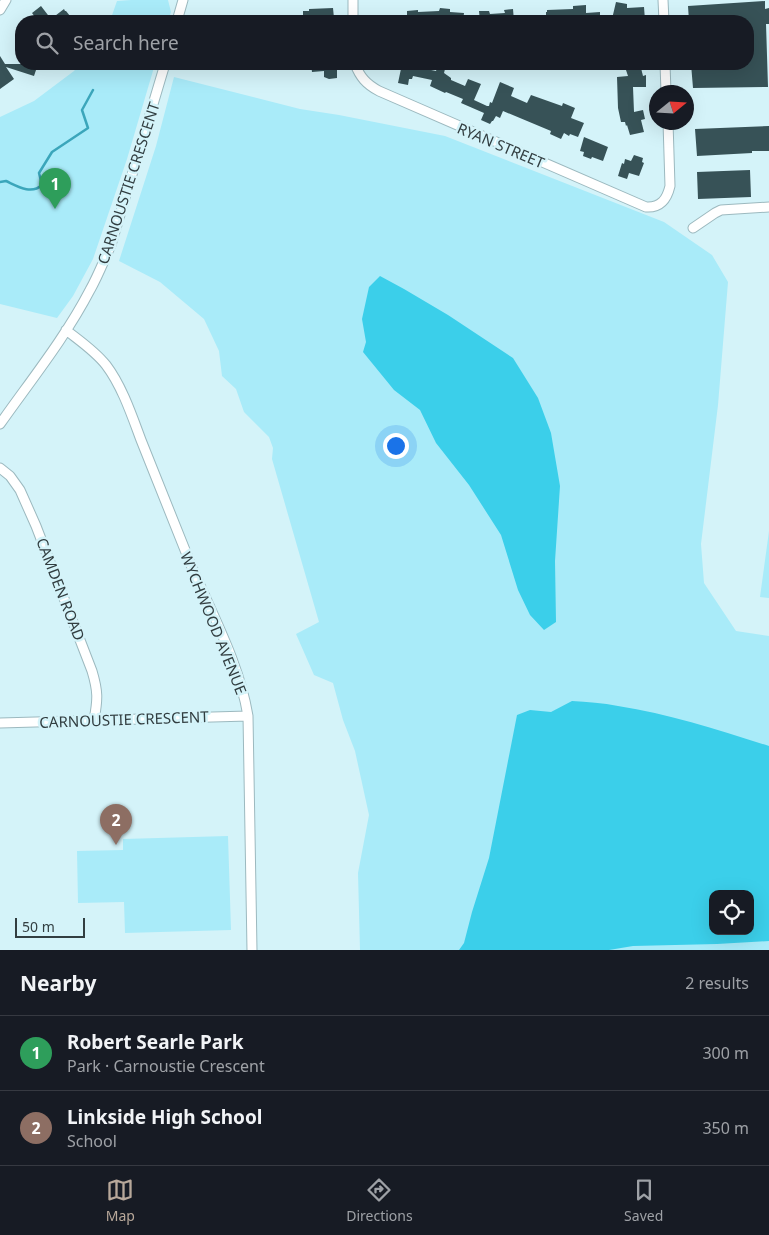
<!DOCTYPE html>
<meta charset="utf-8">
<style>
body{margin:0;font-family:"Noto Sans",sans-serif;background:#242831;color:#f1f3f6}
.controls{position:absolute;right:15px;bottom:15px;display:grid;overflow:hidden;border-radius:10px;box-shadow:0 5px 20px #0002}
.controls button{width:45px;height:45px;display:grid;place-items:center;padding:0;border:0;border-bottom:1px solid #363941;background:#171b24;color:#f1f3f6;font:25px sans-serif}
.compass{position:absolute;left:649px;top:85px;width:45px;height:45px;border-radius:50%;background:#171b24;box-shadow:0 5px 20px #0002;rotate:72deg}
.scale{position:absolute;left:15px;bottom:12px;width:70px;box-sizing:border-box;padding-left:5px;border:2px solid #323e41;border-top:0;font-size:14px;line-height:18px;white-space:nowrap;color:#323e41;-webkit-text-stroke:4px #d4f3f9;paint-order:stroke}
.you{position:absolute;left:395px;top:445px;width:18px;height:18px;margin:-12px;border:4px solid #fff;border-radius:50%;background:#1a73e8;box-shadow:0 0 0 8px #1a73e833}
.badge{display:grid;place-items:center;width:32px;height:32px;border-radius:50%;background:#b8a89a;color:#fff;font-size:16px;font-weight:700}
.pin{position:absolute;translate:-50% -41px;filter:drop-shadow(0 1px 2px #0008)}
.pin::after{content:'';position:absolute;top:26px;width:18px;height:15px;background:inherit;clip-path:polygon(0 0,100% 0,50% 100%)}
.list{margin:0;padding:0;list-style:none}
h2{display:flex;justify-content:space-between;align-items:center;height:65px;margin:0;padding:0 20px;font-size:21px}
h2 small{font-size:16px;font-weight:400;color:#9ea1a6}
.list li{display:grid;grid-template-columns:32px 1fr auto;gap:15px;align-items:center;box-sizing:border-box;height:75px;padding:0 20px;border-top:1px solid #363941}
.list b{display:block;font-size:19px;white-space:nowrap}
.list p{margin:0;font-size:16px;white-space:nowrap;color:#9ea1a6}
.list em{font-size:16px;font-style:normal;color:#9ea1a6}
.icon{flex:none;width:28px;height:28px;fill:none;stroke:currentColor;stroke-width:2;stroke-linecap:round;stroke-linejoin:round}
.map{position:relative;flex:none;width:769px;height:950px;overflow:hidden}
.search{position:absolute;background:#171b24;box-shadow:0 5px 20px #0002;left:15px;right:15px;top:15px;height:55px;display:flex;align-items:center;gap:12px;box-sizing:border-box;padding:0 18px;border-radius:20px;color:#9ea1a6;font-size:19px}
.sheet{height:215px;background:#171b24}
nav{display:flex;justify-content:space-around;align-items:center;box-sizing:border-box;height:70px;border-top:1px solid #363941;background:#171b24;font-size:14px;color:#9ea1a6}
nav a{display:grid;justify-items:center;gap:2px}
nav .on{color:#b8a89a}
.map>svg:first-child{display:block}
.green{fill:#a9ebf9;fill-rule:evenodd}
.forest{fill:#3bcfea;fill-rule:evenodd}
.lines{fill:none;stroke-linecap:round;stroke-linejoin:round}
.stream{stroke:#3ba6bb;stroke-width:2.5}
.building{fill:#375257}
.minor-casing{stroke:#9cb9bf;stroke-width:11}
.minor{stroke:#fff;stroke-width:9}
.labels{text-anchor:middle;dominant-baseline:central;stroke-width:5;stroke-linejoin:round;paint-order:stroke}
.street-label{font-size:15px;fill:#323e41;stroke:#d4f3f9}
</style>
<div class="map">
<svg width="769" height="950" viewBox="0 0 769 950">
<rect width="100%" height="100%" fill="#d4f3f9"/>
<path class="green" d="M 131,0 L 168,0 L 171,12 L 168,21 L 110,21 L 117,1 Z
M 80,64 L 155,64 L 127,159 L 93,259 L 73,296 L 57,318 L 0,304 L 0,117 L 34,101 L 74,71 Z
M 174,77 L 300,109 L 339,115 L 445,136 L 664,222 L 712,255 L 728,282 L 718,405 L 701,544 L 704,583 L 736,631 L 769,636 L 769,950 L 360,950 L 358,873 L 369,815 L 355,751 L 343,720 L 333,683 L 314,675 L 296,634 L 319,622 L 272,459 L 273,448 L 269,437 L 244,412 L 236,389 L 222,376 L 219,351 L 204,319 L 160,282 L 119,261 L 156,146 ZM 713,894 L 750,894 L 750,931 L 713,931 Z
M 769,531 L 769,598 L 760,597 Z
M 228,836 L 231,930 L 125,933 L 124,902 L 78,903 L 77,851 L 123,850 L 123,839 Z"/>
<path class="forest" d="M 380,276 L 404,289 L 448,315 L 513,358 L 538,398 L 551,433 L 560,486 L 555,561 L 556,622 L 544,630 L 530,615 L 518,590 L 501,535 L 469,485 L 436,443 L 420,410 L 394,390 L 363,352 L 366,342 L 362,319 L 369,287 Z
M 572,701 C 587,702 603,703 618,706 C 669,714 719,730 769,746 L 769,941 L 717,944 L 633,946 L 609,950 L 459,950 L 464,943 L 472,912 L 489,858 L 517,715 L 530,710 L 551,712 ZM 713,894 L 750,894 L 750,931 L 713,931 Z"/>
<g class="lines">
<path class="stream" d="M 0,182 L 6,181 C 17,186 31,195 42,185 L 39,173 L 52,152 L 88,128 L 82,110 L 93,90"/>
</g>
<path class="building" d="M 765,1 L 765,9 L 769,8 L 769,24 L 766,24 L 768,87 L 693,88 L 691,64 L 748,64 L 748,21 L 689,21 L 688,6 Z
M 616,2 L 627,4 L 627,8 L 644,7 L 645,20 L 623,21 L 612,19 Z
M 586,5 L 586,13 L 600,12 L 600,21 L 546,21 L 546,12 L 547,12 L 547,10 L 573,9 L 573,6 Z
M 41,6 L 51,19 L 64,9 L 65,11 L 66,11 L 74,21 L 38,21 L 32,13 Z
M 333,8 L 334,18 L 330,19 L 331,21 L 303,21 L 303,11 L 309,11 L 309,9 Z
M 440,8 L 450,9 L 450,12 L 464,13 L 463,21 L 407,21 L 407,11 L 418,10 L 418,12 L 439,11 Z
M 513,9 L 514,21 L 480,21 L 479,11 L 489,11 L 490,14 L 505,13 L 504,10 Z
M 0,56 L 5,64 L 38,64 L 34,76 L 6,67 L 14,79 L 0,89 Z
M 311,64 L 328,64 L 328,69 L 337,69 L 337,78 L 329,79 L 324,77 L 324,71 L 312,72 Z
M 402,64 L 412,64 L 412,66 L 436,71 L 438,65 L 445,69 L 444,73 L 451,78 L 451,80 L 465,86 L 468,79 L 481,84 L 474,100 L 487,106 L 489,106 L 490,102 L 492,103 L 500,82 L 514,88 L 511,96 L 527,103 L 531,95 L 562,106 L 563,103 L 575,108 L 571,118 L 584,123 L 578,137 L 570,134 L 569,136 L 564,133 L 561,139 L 550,134 L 551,131 L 503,111 L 500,118 L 496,116 L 493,121 L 492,121 L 490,124 L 481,120 L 484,113 L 461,103 L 463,99 L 446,92 L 445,93 L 430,86 L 432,80 L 413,76 L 412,79 L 409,79 L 408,85 L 398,83 Z
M 624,64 L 640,64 L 643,76 L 646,75 L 646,87 L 633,87 L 634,112 L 643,110 L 645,119 L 641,120 L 644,132 L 630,135 L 627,125 L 626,126 L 625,122 L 621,122 L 618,108 L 617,77 L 628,76 Z
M 769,126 L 769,151 L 752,151 L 752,153 L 697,156 L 695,129 Z
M 584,137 L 608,147 L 603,161 L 592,157 L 591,159 L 583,156 L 584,152 L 580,151 Z
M 634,155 L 643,158 L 642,162 L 644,163 L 639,176 L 629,173 L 627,179 L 618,176 L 622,163 L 624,164 L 625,159 L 631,161 Z
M 750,170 L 751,197 L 698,199 L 697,172 Z"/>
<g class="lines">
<defs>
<path id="minor" d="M 353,0 L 353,21
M 663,0 L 664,21
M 0,10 L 6,0
M 177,21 L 183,0
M 355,64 C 360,77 366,84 379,91 L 646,207 C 661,208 667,199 670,186 L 668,122
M 665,64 L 666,92
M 693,228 L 715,213 L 721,210 L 769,207
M 66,330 C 80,341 95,351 106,365 C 122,386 132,416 141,440 C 157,480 173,520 189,560 C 210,611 239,661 248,716 L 252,950
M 0,424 C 31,380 65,338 90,290 C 98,276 104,260 111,245 L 165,64
M 0,468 L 10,476 L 20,490 L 36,526 L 92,671 C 98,691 98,699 94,720
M 0,723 L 248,716"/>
</defs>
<use href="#minor" class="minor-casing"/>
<use href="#minor" class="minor"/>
</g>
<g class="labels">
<g class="street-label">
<text transform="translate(501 145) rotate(23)">RYAN STREET</text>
<text transform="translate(128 183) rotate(-72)">CARNOUSTIE CRESCENT</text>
<text transform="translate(61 589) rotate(69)">CAMDEN ROAD</text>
<text transform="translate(214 623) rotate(68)">WYCHWOOD AVENUE</text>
<text transform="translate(124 719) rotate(-2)">CARNOUSTIE CRESCENT</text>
</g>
</g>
</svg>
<div class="controls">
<button><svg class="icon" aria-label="locate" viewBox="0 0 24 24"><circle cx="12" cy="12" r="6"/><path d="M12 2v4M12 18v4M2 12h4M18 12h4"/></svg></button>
</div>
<svg class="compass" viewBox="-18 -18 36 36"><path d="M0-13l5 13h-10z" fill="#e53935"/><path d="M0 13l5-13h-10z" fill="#9ea1a6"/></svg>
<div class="scale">50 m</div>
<div class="you"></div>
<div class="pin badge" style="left:55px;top:209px;background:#2e9e5b">1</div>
<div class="pin badge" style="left:116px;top:845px;background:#8d6e63">2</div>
<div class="search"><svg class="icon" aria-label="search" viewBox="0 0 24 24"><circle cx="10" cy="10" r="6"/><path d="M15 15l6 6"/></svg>Search here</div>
</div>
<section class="sheet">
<h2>Nearby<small>2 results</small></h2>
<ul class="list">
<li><span class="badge" style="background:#2e9e5b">1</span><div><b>Robert Searle Park</b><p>Park · Carnoustie Crescent</p></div><em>300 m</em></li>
<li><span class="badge" style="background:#8d6e63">2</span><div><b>Linkside High School</b><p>School</p></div><em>350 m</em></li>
</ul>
</section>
<nav>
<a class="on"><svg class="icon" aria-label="map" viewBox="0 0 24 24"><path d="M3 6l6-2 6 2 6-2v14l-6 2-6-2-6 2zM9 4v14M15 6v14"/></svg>Map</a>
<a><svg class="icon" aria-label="directions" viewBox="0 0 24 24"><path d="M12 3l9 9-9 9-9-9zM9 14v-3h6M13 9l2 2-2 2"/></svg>Directions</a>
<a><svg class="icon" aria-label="saved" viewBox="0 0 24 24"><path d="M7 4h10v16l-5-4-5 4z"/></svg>Saved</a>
</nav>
